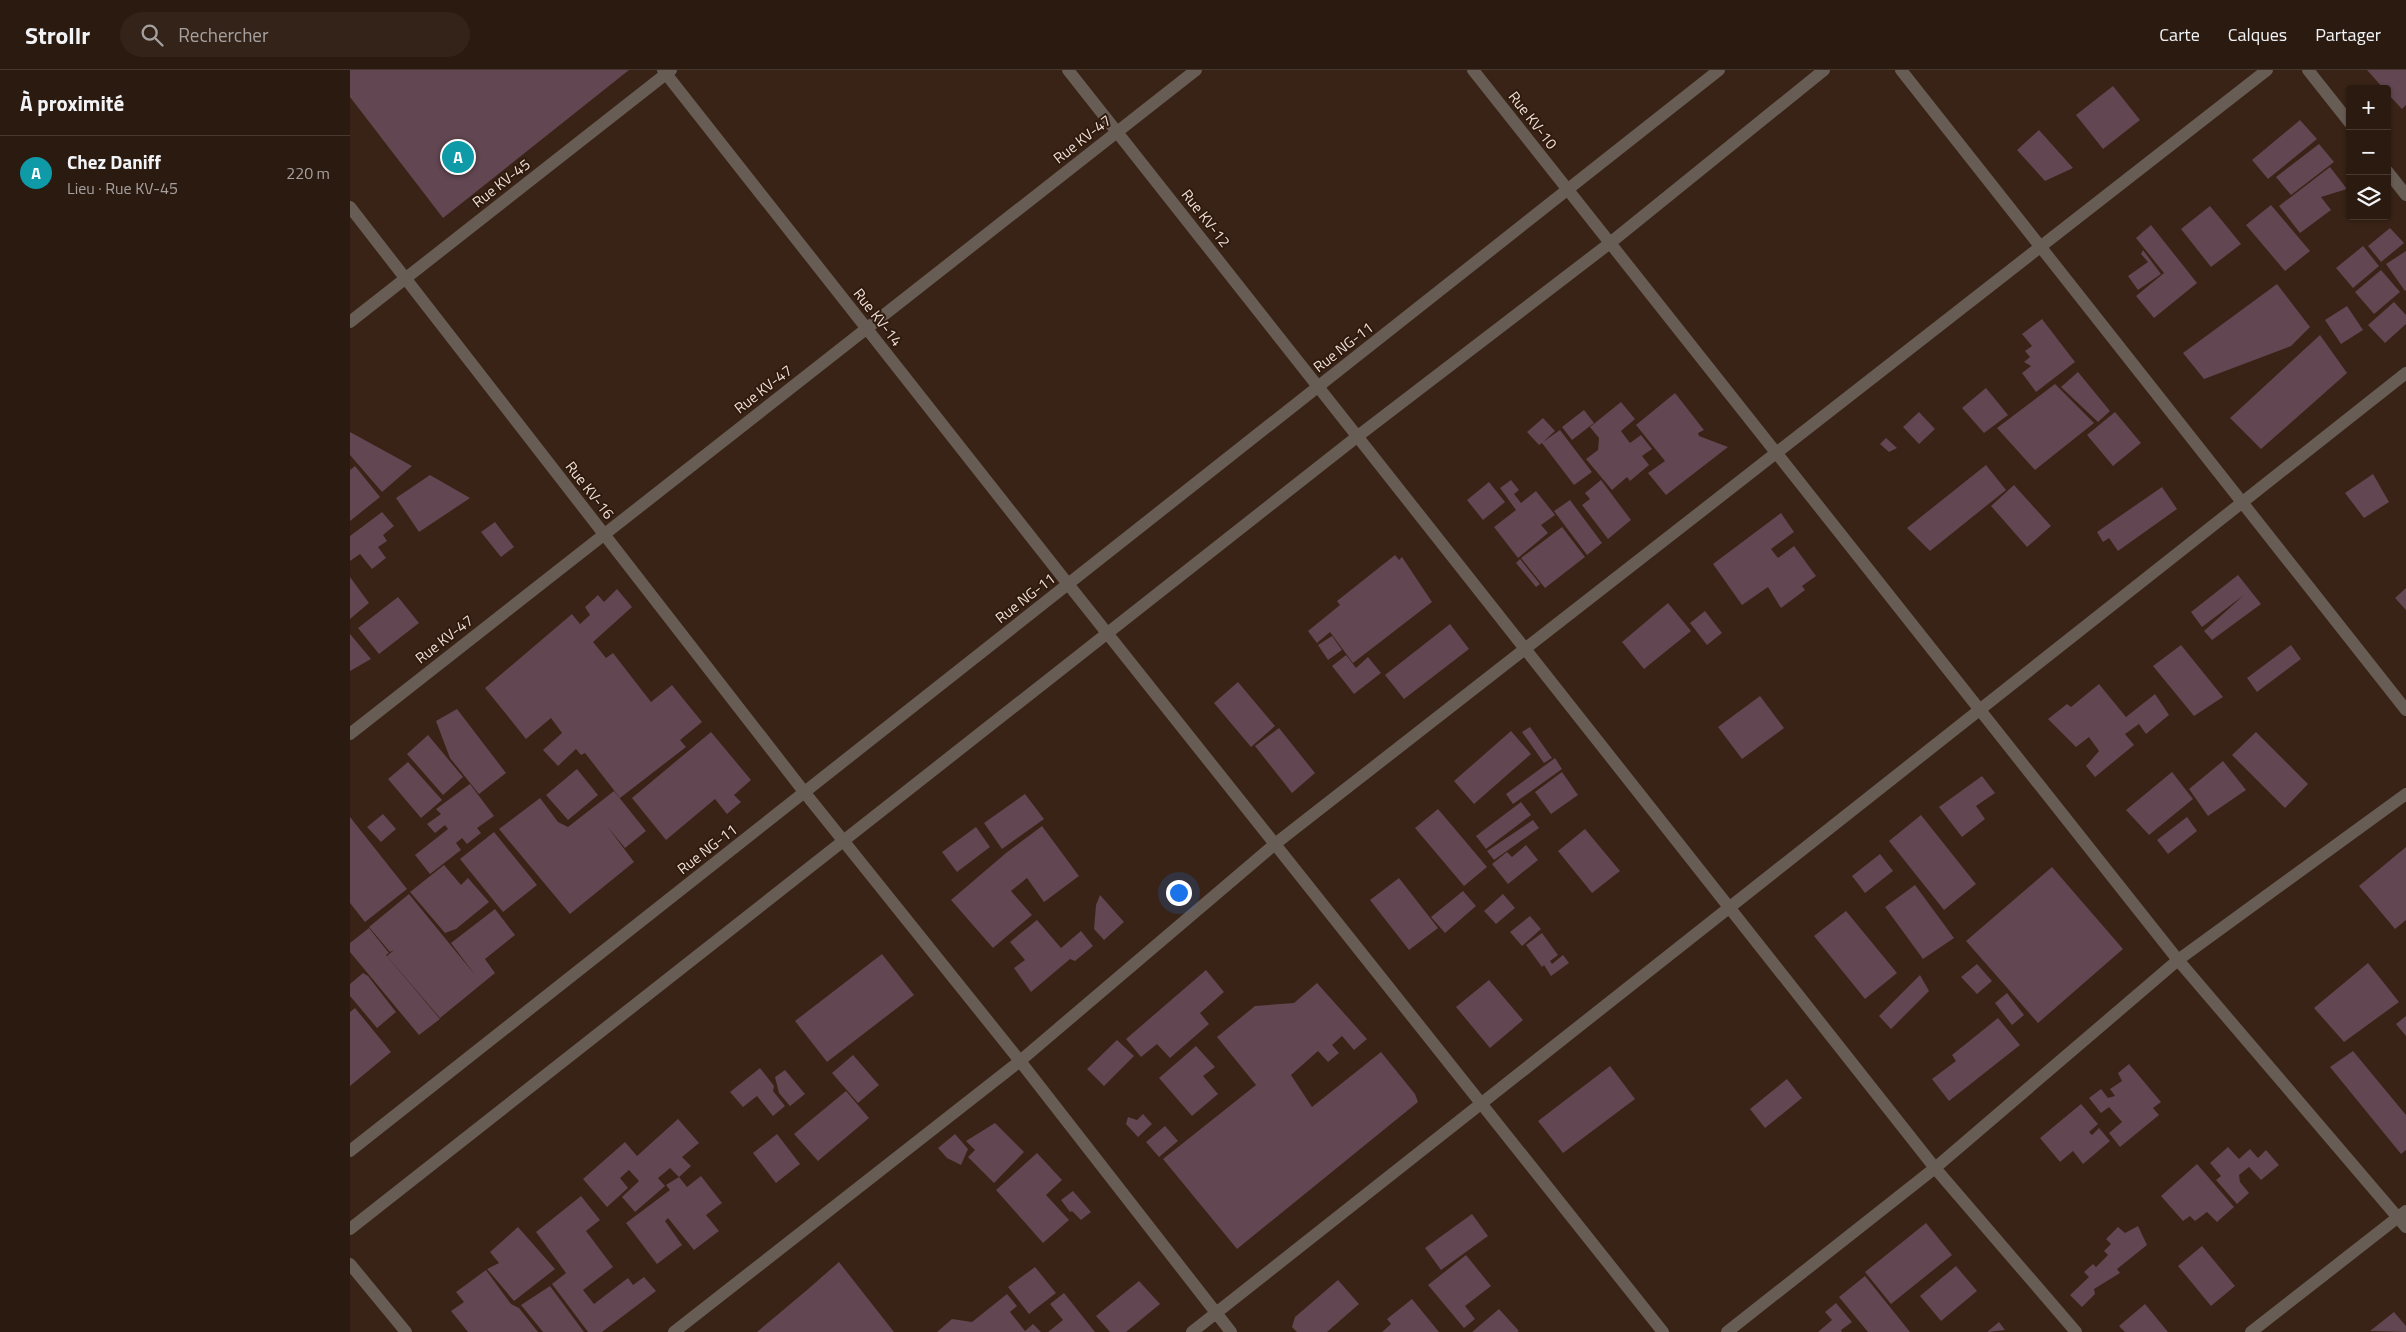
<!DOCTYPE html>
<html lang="fr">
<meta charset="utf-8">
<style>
body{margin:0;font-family:"Titillium Web",sans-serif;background:#332319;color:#f1f3f6}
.controls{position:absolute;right:15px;top:15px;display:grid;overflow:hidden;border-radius:5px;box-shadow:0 1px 4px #0004}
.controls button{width:45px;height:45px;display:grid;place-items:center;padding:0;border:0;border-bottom:1px solid #473830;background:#2b1a10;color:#f1f3f6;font:25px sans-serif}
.you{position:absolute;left:828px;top:822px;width:18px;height:18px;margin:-12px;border:4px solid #fff;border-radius:50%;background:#1a73e8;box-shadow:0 0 0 8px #1a73e833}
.badge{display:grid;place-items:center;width:32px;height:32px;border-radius:50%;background:#ea580c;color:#fff;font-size:16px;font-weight:700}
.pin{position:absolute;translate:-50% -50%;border:2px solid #fff;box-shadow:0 1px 5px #0006}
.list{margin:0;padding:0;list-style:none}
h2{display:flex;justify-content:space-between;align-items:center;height:65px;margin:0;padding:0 20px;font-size:21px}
h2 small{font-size:16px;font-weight:400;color:#a6a19f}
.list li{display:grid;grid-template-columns:32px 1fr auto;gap:15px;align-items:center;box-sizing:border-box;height:75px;padding:0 20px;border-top:1px solid #473830}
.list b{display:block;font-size:19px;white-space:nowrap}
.list p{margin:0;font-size:16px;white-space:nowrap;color:#a6a19f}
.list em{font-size:16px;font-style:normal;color:#a6a19f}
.icon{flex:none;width:28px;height:28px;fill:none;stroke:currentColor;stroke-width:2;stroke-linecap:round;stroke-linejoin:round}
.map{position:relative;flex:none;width:2056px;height:1262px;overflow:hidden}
header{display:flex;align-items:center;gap:30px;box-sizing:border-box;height:70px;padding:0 25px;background:#2b1a10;border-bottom:1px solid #473830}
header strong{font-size:24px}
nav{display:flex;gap:28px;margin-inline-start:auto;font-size:18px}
.search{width:350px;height:45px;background:#332319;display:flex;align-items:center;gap:12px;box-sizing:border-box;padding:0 18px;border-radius:28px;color:#a6a19f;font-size:19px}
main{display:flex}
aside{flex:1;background:#2b1a10}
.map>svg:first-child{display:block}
.building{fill:#624651}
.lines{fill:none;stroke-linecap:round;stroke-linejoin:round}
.minor{stroke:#675d55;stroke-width:12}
.tertiary{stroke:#675d55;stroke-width:12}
.labels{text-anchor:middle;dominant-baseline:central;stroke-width:4;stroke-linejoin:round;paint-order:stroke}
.street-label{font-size:15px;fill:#efe0d8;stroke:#2f1a0d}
</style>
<header>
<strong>Strollr</strong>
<div class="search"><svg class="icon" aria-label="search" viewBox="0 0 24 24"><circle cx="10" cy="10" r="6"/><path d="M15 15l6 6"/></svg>Rechercher</div>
<nav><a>Carte</a><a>Calques</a><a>Partager</a></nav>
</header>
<main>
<aside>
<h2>À proximité<small></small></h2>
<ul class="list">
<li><span class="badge" style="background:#0f9aa8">A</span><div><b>Chez Daniff</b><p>Lieu · Rue KV-45</p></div><em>220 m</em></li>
</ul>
</aside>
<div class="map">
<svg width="2056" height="1262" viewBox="0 0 2056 1262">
<rect width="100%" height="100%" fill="#392316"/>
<path class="building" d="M 0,0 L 279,0 L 93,148 L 0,27 Z
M 2017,0 L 2056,0 L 2056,35 L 2052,39 L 2037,23 L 2037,19 L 2034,19 Z
M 1763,16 L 1790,50 L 1753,79 L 1726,45 Z
M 1950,50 L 1967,69 L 1918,109 L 1902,90 Z
M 1689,60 L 1723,98 L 1695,111 L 1667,80 Z
M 1969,74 L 1984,92 L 1941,125 L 1926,107 Z
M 1980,97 L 1997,119 L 1971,127 L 1981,140 L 1950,163 L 1929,136 Z
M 1921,135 L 1960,181 L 1935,201 L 1896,155 Z
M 1860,136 L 1891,174 L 1861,197 L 1831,159 Z
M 1801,155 L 1847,213 L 1804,248 L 1786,226 L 1814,203 L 1786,168 Z
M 2040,158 L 2054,173 L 2031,192 L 2018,176 Z
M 2013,176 L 2029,196 L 2003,218 L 1986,198 Z
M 1793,180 L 1811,204 L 1788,220 L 1778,206 L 1798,192 L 1791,184 Z
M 2056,181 L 2056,220 L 2055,221 L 2036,194 Z
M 2031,200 L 2050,222 L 2024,244 L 2005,222 Z
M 1927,214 L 1960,257 L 1941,276 L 1854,309 L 1833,283 Z
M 2044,232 L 2056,245 L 2056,254 L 2035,273 L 2018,255 Z
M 1997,236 L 2013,260 L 1991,274 L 1975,250 Z
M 1692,249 L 1725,292 L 1686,322 L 1672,303 L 1681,296 L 1674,292 L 1680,287 L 1675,281 L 1682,276 L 1672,264 Z
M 1970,265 L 1997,303 L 1911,379 L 1880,348 Z
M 1728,302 L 1760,341 L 1748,352 L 1711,317 Z
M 1705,314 L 1744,353 L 1685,400 L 1647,358 Z
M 1636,318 L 1658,345 L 1634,363 L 1612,338 Z
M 1325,323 L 1354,360 L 1348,363 L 1349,366 L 1378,377 L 1316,425 L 1298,403 L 1315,391 L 1286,355 Z
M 1271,332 L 1285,349 L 1271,361 L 1280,373 L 1291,365 L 1302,379 L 1292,386 L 1299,395 L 1280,411 L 1277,407 L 1262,420 L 1236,389 L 1248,380 L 1249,368 L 1240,357 Z
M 1234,340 L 1244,353 L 1222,370 L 1212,357 Z
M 1569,342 L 1585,359 L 1569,374 L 1553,357 Z
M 1765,342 L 1791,373 L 1763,396 L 1737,365 Z
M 1193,348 L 1205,361 L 1193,372 L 1210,360 L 1242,402 L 1224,415 L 1192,373 L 1189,375 L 1177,362 Z
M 0,362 L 62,396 L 32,422 L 0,385 Z
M 1536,368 L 1547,378 L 1539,382 L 1530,374 Z
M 1636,395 L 1656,420 L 1580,481 L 1557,458 Z
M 5,396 L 30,427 L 0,451 L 0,400 Z
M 2023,404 L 2039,432 L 2014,448 L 1995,423 Z
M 80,405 L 120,428 L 69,462 L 46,428 Z
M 1161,410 L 1169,420 L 1164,424 L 1171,433 L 1186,421 L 1205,445 L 1191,455 L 1198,463 L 1168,488 L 1144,457 L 1166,440 L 1150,418 Z
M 1251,410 L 1281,450 L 1258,469 L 1232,435 L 1240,429 L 1235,423 Z
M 1139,412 L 1155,432 L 1133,450 L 1117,430 Z
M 1664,415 L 1701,456 L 1677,477 L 1641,436 Z
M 1812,417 L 1827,439 L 1768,481 L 1759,468 L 1753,472 L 1747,462 Z
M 1220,430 L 1252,473 L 1237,485 L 1204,441 Z
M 32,442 L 44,456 L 33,465 L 37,471 L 28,477 L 36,488 L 22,499 L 10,484 L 0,491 L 0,466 Z
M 1431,443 L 1444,462 L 1421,479 L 1428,488 L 1444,476 L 1466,506 L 1452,516 L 1455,520 L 1431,538 L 1418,517 L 1392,535 L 1363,494 Z
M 145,452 L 164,477 L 151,487 L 131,462 Z
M 1212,457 L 1235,487 L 1195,518 L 1171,488 Z
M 1045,485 L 1049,490 L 1052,487 L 1082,532 L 1003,593 L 980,562 L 967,573 L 958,561 L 990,535 L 987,531 Z
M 1170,489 L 1190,514 L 1186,517 L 1166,493 Z
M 1888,505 L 1911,534 L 1862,570 L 1854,561 L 1894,525 L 1852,557 L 1841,542 Z
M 0,507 L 19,533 L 0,549 Z
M 2056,518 L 2056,540 L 2045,528 Z
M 267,519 L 282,537 L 243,572 L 256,588 L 263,583 L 301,632 L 322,615 L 352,652 L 330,670 L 336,677 L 270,728 L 235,683 L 231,685 L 226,679 L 208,696 L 193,680 L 212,663 L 201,648 L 176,669 L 135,618 L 222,544 L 230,554 L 240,545 L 235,537 L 248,525 L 254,532 Z
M 48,527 L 69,553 L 29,584 L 8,558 Z
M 1318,533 L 1341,561 L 1294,599 L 1272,572 Z
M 1355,541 L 1372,563 L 1357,575 L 1340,553 Z
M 1100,554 L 1119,579 L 1054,629 L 1035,605 Z
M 0,564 L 21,589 L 0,601 Z
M 982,566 L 992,580 L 978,590 L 968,575 Z
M 1831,575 L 1873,627 L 1844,646 L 1803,596 Z
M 1941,575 L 1951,589 L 1907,622 L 1897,608 Z
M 996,585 L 1006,598 L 1018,587 L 1031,603 L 1004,624 L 982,596 Z
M 888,612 L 925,656 L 901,677 L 864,633 Z
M 1749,614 L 1776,647 L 1805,624 L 1819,645 L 1796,664 L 1789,654 L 1775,664 L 1784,675 L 1745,707 L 1736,696 L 1749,681 L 1739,667 L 1726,677 L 1698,649 L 1717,634 L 1721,637 Z
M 1410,626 L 1434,658 L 1392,689 L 1368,657 Z
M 107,639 L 156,703 L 129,724 L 100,688 L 86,651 Z
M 1180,657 L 1202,688 L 1194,693 L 1172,662 Z
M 929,658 L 965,703 L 942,723 L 905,676 Z
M 1161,661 L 1181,684 L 1124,734 L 1104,711 Z
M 361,662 L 401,710 L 384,725 L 391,732 L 377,744 L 365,729 L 316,770 L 282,728 Z
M 1906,662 L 1958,714 L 1935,738 L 1882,685 Z
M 78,665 L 113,707 L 93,725 L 57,684 Z
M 1205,688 L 1212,699 L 1163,734 L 1156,724 Z
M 1873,691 L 1896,720 L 1858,746 L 1839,719 Z
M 58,692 L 92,730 L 71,748 L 38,709 Z
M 227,699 L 248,725 L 218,750 L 196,725 Z
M 1212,702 L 1228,725 L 1201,744 L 1185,722 Z
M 1822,702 L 1843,729 L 1799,765 L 1776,740 Z
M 1632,706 L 1645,723 L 1626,736 L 1635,749 L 1612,767 L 1589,737 Z
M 120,714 L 144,746 L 127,758 L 131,763 L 117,774 L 112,768 L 106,773 L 111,780 L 80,804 L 65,785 L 98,759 L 95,755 L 85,763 L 77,754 L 91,744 L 86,739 Z
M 264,721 L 296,761 L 275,778 L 257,756 L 284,792 L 220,844 L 149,759 L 190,728 L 208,752 L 218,757 Z
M 675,724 L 694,749 L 652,779 L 634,753 Z
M 1171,732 L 1181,745 L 1136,779 L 1126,766 Z
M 1088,739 L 1137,797 L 1114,816 L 1065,758 Z
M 33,744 L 46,759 L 31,772 L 17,757 Z
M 1571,745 L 1626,814 L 1594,840 L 1539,771 Z
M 0,747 L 57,819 L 15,852 L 0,833 Z
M 1837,747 L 1847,761 L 1818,784 L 1807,770 Z
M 1183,750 L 1189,758 L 1144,790 L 1137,781 Z
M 692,756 L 729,806 L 694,832 L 677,808 L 661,821 L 682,845 L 643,878 L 601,830 L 656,783 Z
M 626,757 L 640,777 L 607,802 L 592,782 Z
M 1235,759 L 1270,801 L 1242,823 L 1208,781 Z
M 144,762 L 187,815 L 153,842 L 110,789 Z
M 1176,775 L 1188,790 L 1158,814 L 1142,794 L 1157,782 L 1162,787 Z
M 2056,777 L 2056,850 L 2045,859 L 2009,816 Z
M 1530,784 L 1543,801 L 1515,823 L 1502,806 Z
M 94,795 L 111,815 L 118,808 L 139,832 L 106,859 L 95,863 L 60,822 Z
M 1702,797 L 1773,879 L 1688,953 L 1616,871 Z
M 1049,808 L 1088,858 L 1059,880 L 1020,830 Z
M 1565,815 L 1604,868 L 1573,889 L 1535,837 Z
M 1113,821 L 1126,836 L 1095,863 L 1081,847 Z
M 59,824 L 125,905 L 101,873 L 145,839 L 165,865 L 135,889 L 145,903 L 90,948 L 37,886 L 44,880 L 40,882 L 19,857 Z
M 1153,824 L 1165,838 L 1146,854 L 1134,841 Z
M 750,825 L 774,852 L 754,870 L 744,859 L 746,835 Z
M 1496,841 L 1547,903 L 1515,929 L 1464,866 Z
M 1180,846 L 1191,859 L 1172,876 L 1160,862 Z
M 687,850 L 711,878 L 731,861 L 743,876 L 725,891 L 720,889 L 681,922 L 664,898 L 675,890 L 660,872 Z
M 19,858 L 39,883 L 36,885 L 90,949 L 69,965 L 0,882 L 0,873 Z
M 1192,863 L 1208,885 L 1200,891 L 1202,894 L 1213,885 L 1219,893 L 1201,906 L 1194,895 L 1192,897 L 1176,875 Z
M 532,884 L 564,925 L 477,992 L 445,951 Z
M 2018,893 L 2049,932 L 1994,972 L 1964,938 Z
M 1627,894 L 1642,911 L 1627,924 L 1611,907 Z
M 856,900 L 874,922 L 850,943 L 859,954 L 820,988 L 807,974 L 791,987 L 776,969 Z
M 13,903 L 18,906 L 46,942 L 27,958 L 0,926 L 0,914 Z
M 1570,905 L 1579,921 L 1541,959 L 1529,946 Z
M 1139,910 L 1173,950 L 1140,978 L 1106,937 Z
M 967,913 L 1017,969 L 1004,980 L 992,966 L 982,975 L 989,983 L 978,992 L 968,981 L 941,1005 L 962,1037 L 1031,982 L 1065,1024 L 1068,1032 L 887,1179 L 813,1089 L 906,1015 L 867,967 L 905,936 L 944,933 Z
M 1657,923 L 1674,945 L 1662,955 L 1645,933 Z
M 5,938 L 41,982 L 0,1016 L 0,942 Z
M 2056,946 L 2056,966 L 2046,954 Z
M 1648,948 L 1670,975 L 1599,1031 L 1582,1009 L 1606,991 L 1602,985 Z
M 767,970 L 784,986 L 754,1016 L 737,999 Z
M 846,976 L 865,997 L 853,1006 L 868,1024 L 842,1046 L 809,1008 Z
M 2003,981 L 2056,1045 L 2056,1080 L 2051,1084 L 1980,997 Z
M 503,985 L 529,1015 L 508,1033 L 482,1003 Z
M 1779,994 L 1811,1032 L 1803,1038 L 1809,1045 L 1770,1077 L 1759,1063 L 1772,1052 L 1759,1037 L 1751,1043 L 1739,1028 L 1751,1019 L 1758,1028 L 1765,1026 L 1760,1019 L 1772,1011 L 1768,1003 Z
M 1260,996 L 1285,1029 L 1213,1083 L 1188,1051 Z
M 410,998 L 424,1016 L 423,1021 L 435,1036 L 423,1046 L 407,1026 L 393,1037 L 380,1022 Z
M 435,1000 L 455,1024 L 440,1036 L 429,1023 L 425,1007 Z
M 1437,1009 L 1452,1028 L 1415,1058 L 1400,1039 Z
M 496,1021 L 519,1048 L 468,1091 L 444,1064 Z
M 1731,1034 L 1748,1054 L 1739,1062 L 1742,1065 L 1749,1058 L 1760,1071 L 1733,1094 L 1723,1081 L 1710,1092 L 1690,1068 Z
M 793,1044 L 802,1054 L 788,1067 L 776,1054 L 778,1047 L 787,1050 Z
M 328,1049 L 349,1073 L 332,1087 L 341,1096 L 329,1107 L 320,1098 L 308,1108 L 315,1116 L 285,1142 L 272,1127 L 289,1111 L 279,1100 L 270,1108 L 278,1118 L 257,1137 L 233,1109 L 275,1072 L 287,1086 Z
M 645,1053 L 674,1082 L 644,1113 L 618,1087 L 625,1080 L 616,1071 Z
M 815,1056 L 828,1071 L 809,1087 L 796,1072 Z
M 427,1064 L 450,1094 L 426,1113 L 403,1083 Z
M 605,1064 L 618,1079 L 611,1095 L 597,1088 L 588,1078 Z
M 1878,1077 L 1889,1089 L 1900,1079 L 1908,1088 L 1916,1080 L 1929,1095 L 1911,1110 L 1899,1097 L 1889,1105 L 1890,1112 L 1899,1123 L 1887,1134 L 1866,1110 L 1871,1106 L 1860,1093 Z
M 687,1083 L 712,1110 L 696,1125 L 719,1150 L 693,1173 L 646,1120 Z
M 1847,1094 L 1884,1137 L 1867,1152 L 1857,1142 L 1845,1151 L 1840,1146 L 1833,1151 L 1811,1126 Z
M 351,1106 L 372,1133 L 356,1145 L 369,1161 L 344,1180 L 318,1148 L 315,1151 L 332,1175 L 307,1194 L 276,1153 L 320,1120 L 316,1115 L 329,1107 L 337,1117 Z
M 723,1121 L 741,1142 L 731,1150 L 722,1141 L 720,1142 L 711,1130 Z
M 231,1126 L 250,1150 L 236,1161 L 263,1197 L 233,1220 L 244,1234 L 278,1208 L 283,1215 L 294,1207 L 306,1221 L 252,1262 L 238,1262 L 202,1214 L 216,1203 L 186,1162 Z
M 1122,1144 L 1138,1166 L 1091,1200 L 1075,1178 Z
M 1576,1153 L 1602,1185 L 1541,1234 L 1515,1202 Z
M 1788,1156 L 1797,1175 L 1767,1199 L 1770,1203 L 1744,1219 L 1745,1224 L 1732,1237 L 1720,1225 L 1739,1207 L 1734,1202 L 1743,1194 L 1746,1197 L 1758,1185 L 1754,1181 L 1761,1174 L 1756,1169 L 1768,1157 L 1775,1163 Z
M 168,1157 L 205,1199 L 164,1231 L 137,1199 L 149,1193 L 140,1182 Z
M 1852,1176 L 1885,1216 L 1861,1236 L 1828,1196 Z
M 1116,1185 L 1141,1216 L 1115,1236 L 1125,1249 L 1114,1258 L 1078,1215 Z
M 489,1192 L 544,1262 L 407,1262 L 457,1220 Z
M 1606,1196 L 1627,1221 L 1591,1251 L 1570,1226 Z
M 685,1197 L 706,1223 L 679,1244 L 658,1217 Z
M 136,1200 L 161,1234 L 169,1238 L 188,1262 L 118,1262 L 101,1241 L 114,1232 L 106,1222 Z
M 1515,1206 L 1560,1262 L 1518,1262 L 1489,1227 Z
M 988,1210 L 1009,1234 L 977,1262 L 947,1262 L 942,1257 L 945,1247 Z
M 789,1211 L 810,1234 L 776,1262 L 760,1262 L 746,1246 Z
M 200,1216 L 234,1262 L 193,1262 L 171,1235 Z
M 714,1223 L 745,1262 L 698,1262 L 713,1250 L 700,1234 Z
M 657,1224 L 667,1236 L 660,1242 L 675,1261 L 683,1254 L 691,1262 L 587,1262 L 602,1249 L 622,1252 Z
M 1062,1229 L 1089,1262 L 1032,1262 L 1041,1254 L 1037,1249 Z
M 1486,1233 L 1502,1252 L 1491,1260 L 1492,1262 L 1468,1262 L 1482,1250 L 1475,1242 Z
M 1795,1234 L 1818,1262 L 1775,1262 L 1769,1256 Z
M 1149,1239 L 1169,1261 L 1167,1262 L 1122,1262 Z
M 2044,1242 L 2056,1256 L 2056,1262 L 2020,1261 Z
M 1649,1252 L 1655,1260 L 1637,1262 Z"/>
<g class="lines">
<path class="minor" d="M 313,0 L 718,514 L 1313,1262
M 718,0 L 1585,1098 L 1726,1262
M 1123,0 L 1828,890 L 2056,1157
M 1551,0 L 2056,640
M 1958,0 L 2000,53
M 2037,101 L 2056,125
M 0,137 L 455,723 L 670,991 L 881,1262
M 0,252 L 321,0
M 0,664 L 846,0
M 0,1159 L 1008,366 L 1260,173 L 1474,0
M 0,1194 L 56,1262
M 324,1262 L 670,991 L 925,774 L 1917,0
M 842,1262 L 2056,303
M 1377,1262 L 1585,1098 L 1828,890 L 2056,724
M 1901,1262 L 2056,1141"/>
<path class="tertiary" d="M 0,1081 L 1369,0"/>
</g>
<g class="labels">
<g class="street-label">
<text transform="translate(1183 50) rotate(52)">Rue KV-10</text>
<text transform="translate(732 69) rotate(-38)">Rue KV-47</text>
<text transform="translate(151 113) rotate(-38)">Rue KV-45</text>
<text transform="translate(856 148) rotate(52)">Rue KV-12</text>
<text transform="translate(528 247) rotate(52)">Rue KV-14</text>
<text transform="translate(993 277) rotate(-38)">Rue NG-11</text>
<text transform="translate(413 319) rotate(-38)">Rue KV-47</text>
<text transform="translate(240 420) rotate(52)">Rue KV-16</text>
<text transform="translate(675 528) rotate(-38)">Rue NG-11</text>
<text transform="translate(94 569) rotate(-38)">Rue KV-47</text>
<text transform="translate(357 779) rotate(-38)">Rue NG-11</text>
</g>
</g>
</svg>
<div class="controls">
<button>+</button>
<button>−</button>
<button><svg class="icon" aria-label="layers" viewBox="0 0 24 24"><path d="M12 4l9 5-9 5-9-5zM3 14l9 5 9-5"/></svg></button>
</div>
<div class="you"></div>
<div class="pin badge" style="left:108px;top:87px;background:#0f9aa8">A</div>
</div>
</main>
